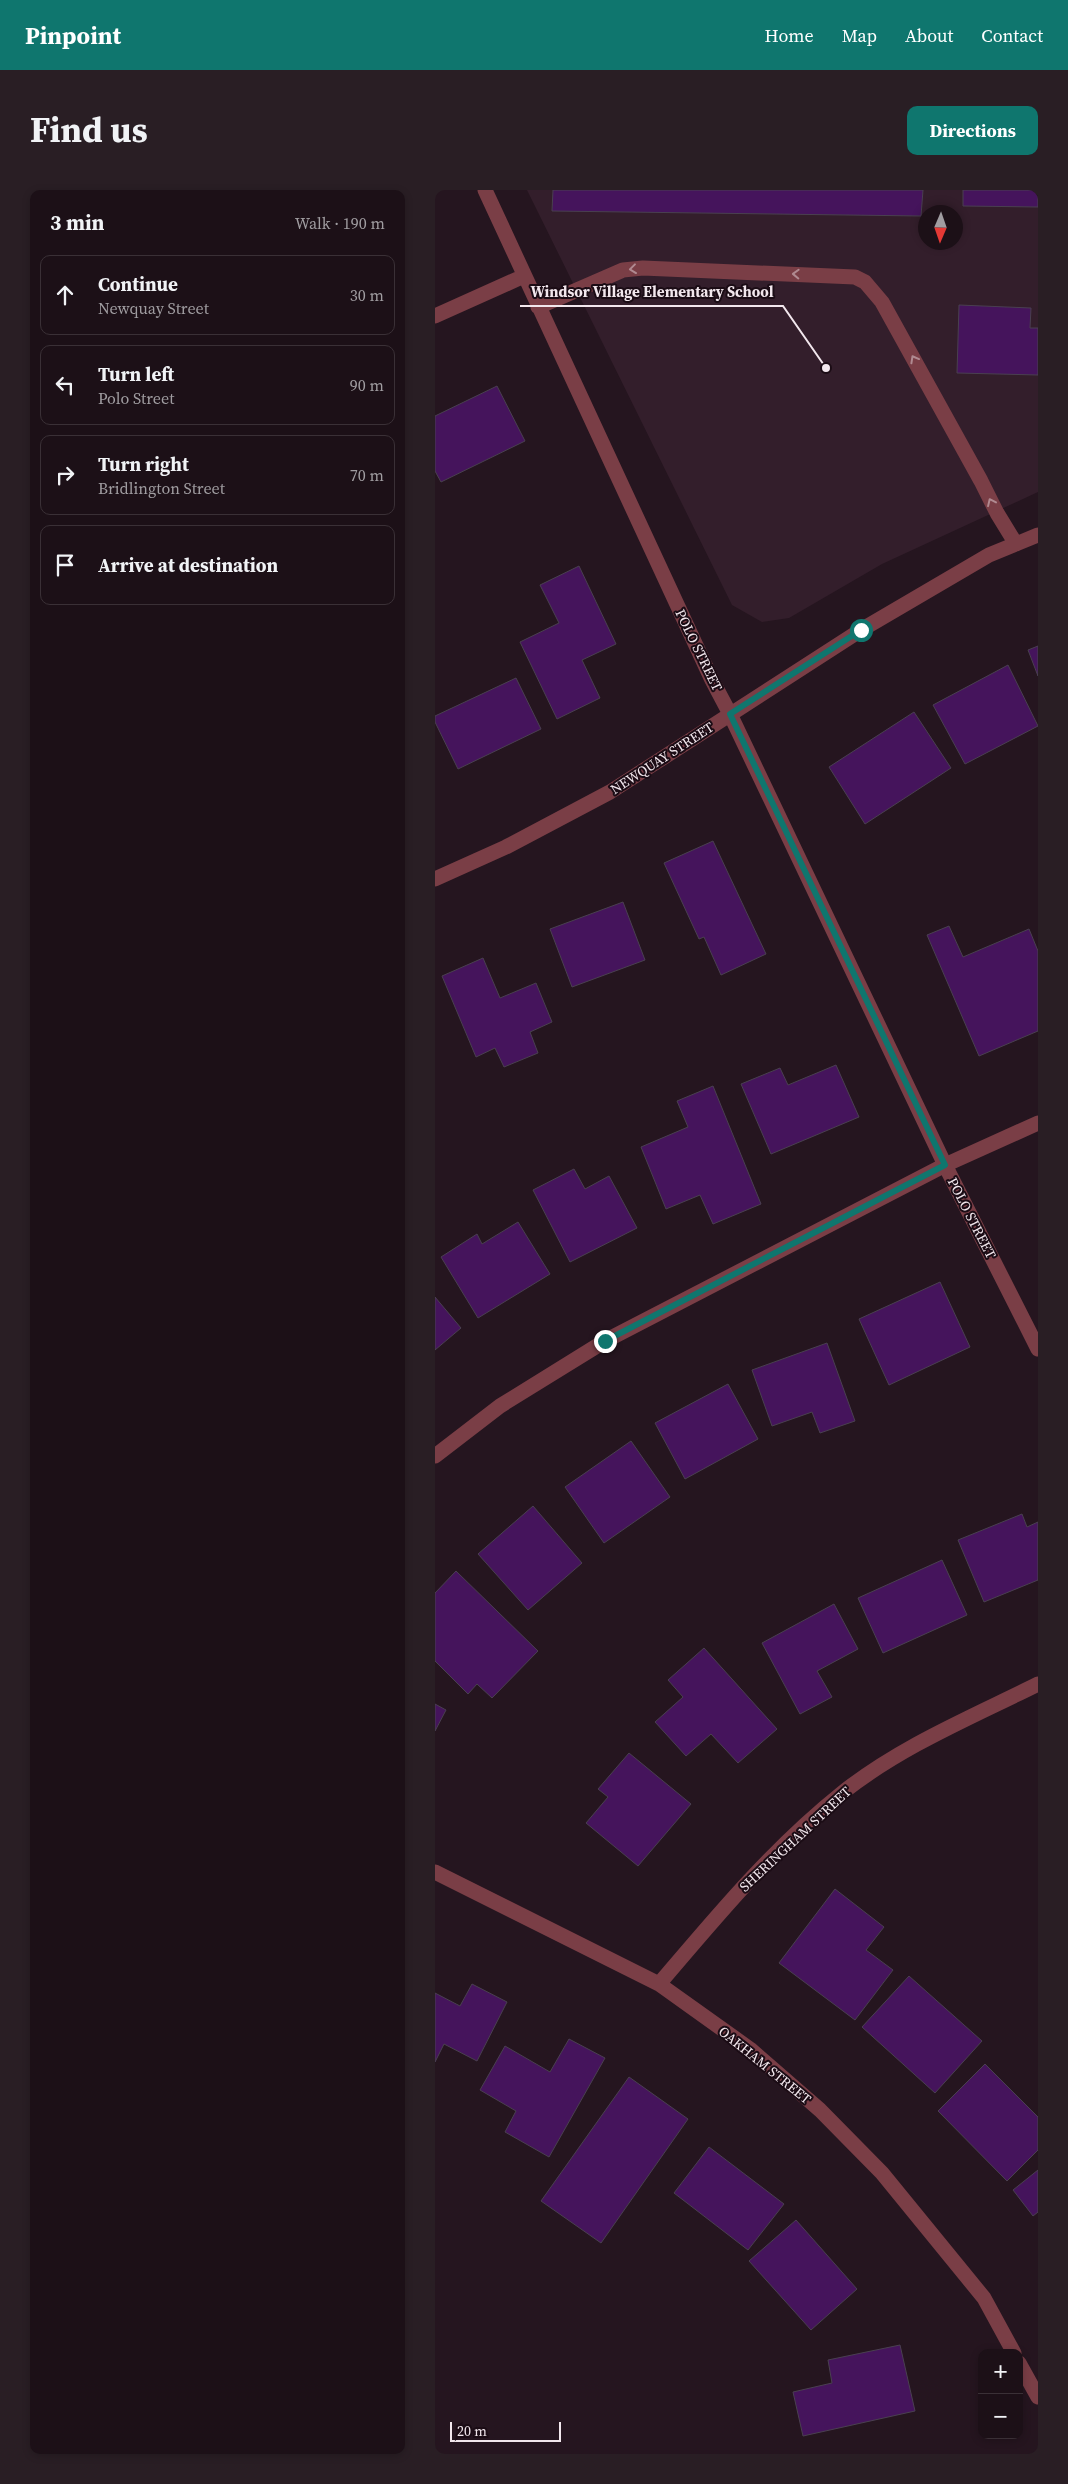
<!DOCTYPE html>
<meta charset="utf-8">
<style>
body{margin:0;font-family:"Source Serif 4",serif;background:#291e24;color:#f1f3f6}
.controls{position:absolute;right:15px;bottom:15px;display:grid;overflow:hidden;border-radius:10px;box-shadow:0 2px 8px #0003}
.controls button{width:45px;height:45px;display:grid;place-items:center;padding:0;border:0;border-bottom:1px solid #3a3036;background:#1c1017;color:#f1f3f6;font:25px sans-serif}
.compass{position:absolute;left:483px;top:15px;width:45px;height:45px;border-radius:50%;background:#1c1017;box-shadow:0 2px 8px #0003;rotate:182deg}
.scale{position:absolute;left:15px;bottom:12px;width:111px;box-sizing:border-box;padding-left:5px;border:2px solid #f2e7ed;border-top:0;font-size:14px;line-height:18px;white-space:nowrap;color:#f2e7ed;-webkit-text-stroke:4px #1b0c15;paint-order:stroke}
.stop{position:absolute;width:15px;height:15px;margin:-11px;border:4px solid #0f766e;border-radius:50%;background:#fff}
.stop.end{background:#0f766e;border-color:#fff;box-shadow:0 1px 5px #0008}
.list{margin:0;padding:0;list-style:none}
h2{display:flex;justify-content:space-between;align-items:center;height:65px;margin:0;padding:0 20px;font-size:21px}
h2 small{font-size:16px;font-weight:400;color:#a09da1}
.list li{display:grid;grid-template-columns:32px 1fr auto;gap:15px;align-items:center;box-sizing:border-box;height:80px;margin:0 10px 10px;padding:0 10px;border:1px solid #3a3036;border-radius:10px}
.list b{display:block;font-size:19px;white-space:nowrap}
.list p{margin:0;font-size:16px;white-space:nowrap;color:#a09da1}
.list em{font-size:16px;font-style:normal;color:#a09da1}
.icon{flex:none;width:28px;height:28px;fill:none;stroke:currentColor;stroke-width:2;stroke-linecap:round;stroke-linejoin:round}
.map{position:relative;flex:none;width:603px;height:2264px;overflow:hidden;border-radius:10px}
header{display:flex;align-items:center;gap:30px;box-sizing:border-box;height:70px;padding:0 25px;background:#0f766e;color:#fff}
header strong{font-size:24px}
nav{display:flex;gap:28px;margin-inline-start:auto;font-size:18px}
.intro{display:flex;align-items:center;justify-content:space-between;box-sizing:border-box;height:120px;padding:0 30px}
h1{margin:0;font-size:35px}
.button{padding:12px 22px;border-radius:10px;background:#0f766e;color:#fff;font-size:18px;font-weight:700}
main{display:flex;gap:30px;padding:0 30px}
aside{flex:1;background:#1c1017;border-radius:10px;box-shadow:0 2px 8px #0003}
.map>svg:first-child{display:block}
.built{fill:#331e2b;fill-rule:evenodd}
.building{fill:#45145c;stroke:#4a4050}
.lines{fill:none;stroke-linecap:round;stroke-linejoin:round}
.minor{stroke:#7a3e46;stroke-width:15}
.oneway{stroke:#b08a91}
.route{stroke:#0f766e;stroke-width:6}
.labels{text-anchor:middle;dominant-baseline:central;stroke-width:4;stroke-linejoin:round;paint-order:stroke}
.street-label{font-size:14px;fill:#f2e7ed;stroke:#1b0c15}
.leader{fill:none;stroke:#f2e7ed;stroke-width:2}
.callout-dot{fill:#f2e7ed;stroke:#1b0c15;stroke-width:2}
.callout-label{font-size:15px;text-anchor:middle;font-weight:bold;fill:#f2e7ed;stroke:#1b0c15;stroke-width:4;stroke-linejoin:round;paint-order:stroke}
</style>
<header>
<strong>Pinpoint</strong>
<nav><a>Home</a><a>Map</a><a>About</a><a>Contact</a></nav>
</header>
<div class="intro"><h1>Find us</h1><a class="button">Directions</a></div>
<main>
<aside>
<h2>3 min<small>Walk · 190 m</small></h2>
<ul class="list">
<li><svg class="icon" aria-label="ahead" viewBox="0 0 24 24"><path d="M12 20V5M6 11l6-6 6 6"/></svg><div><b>Continue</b><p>Newquay Street</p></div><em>30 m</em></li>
<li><svg class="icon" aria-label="left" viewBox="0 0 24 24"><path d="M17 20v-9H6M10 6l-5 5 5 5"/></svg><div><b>Turn left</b><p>Polo Street</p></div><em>90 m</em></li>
<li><svg class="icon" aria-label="right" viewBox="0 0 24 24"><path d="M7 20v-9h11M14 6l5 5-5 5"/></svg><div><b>Turn right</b><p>Bridlington Street</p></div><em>70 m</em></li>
<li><svg class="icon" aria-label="arrive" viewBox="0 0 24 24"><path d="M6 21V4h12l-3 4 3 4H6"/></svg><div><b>Arrive at destination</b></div></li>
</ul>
</aside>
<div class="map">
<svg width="603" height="2264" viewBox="0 0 603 2264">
<rect width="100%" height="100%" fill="#25151f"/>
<path class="built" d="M 92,0 L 603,0 L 603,302 L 447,374 L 354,428 L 327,432 L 297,415 ZM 490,22 L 520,22 L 520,52 L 490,52 Z"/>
<path class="building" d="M 118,0 L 488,0 L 486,26 L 117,21 Z
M 528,0 L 603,0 L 603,17 L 528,16 Z
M 524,115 L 596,118 L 595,138 L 603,138 L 603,185 L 522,183 Z
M 62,196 L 90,251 L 6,292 L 0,281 L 0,226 Z
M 144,376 L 181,454 L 147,470 L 165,508 L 122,529 L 85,452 L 124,433 L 105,395 Z
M 603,456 L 603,486 L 593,460 Z
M 573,475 L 603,536 L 530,574 L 498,515 Z
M 81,488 L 106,539 L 23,579 L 0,532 L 0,526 Z
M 479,522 L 516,578 L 430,634 L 394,577 Z
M 278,651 L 331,764 L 286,785 L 269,747 L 264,749 L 229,673 Z
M 188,712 L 210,770 L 137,797 L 115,739 Z
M 514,736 L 528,767 L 594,739 L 603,761 L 603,841 L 544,866 L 492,745 Z
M 48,768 L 65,808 L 101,793 L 117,832 L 95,842 L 103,863 L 69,877 L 60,858 L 41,867 L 7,786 Z
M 401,875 L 424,927 L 336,964 L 306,894 L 345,878 L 353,895 Z
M 278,896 L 326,1014 L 278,1034 L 265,1005 L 231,1019 L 206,957 L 253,937 L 242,911 Z
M 139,979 L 150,999 L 174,986 L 202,1038 L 135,1072 L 98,1000 Z
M 83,1032 L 115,1084 L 43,1128 L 6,1067 L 42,1044 L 47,1054 Z
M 505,1092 L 535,1157 L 454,1195 L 424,1129 Z
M 0,1107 L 26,1138 L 0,1160 Z
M 392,1153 L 420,1231 L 385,1243 L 377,1222 L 337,1236 L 317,1180 Z
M 293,1194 L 323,1249 L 250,1289 L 220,1233 Z
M 196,1251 L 235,1307 L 169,1353 L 130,1297 Z
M 98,1316 L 147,1373 L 93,1420 L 43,1364 Z
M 587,1324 L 592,1337 L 603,1332 L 603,1390 L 549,1412 L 523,1350 Z
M 507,1370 L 532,1425 L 448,1463 L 423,1408 Z
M 21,1381 L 103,1461 L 57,1508 L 42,1494 L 33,1504 L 0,1471 L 0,1403 Z
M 399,1414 L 423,1459 L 382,1481 L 397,1507 L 365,1524 L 327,1453 Z
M 269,1458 L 342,1539 L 303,1573 L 276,1544 L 251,1566 L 220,1532 L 248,1507 L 233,1490 Z
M 0,1514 L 11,1520 L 0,1541 Z
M 194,1563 L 256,1614 L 203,1676 L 151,1633 L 173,1607 L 163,1599 Z
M 400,1699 L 449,1737 L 431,1760 L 458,1780 L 420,1830 L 344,1773 Z
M 474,1786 L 547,1851 L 500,1903 L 427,1837 Z
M 37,1794 L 72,1812 L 42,1871 L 9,1854 L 0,1872 L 0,1803 L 25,1816 Z
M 134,1849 L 170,1868 L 114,1967 L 70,1942 L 81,1921 L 45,1900 L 70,1856 L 115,1882 Z
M 550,1874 L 603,1927 L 603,1960 L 572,1991 L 503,1921 Z
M 194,1887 L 253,1929 L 166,2053 L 106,2011 Z
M 274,1957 L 349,2014 L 313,2060 L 239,2003 Z
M 603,1980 L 603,2022 L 598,2026 L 578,2000 Z
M 361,2030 L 422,2099 L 376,2140 L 314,2071 Z
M 465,2155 L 480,2221 L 368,2246 L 358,2202 L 397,2193 L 393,2170 Z"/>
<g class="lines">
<path class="minor" d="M 50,0 L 277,490 L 295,524 L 510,975 L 603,1159
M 103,117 L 188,80 L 208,78 L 420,87 L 430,92 L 447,112 L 546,291 L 562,323 L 581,354
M 0,126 L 89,86
M 0,689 L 71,657 L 175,602 L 426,440 L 554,365 L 603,345
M 0,1266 L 65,1216 L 170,1151 L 510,975 L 603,933
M 0,1682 L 224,1794 L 315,1859 L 385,1920 L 447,1983 L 549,2108 L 579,2163
M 224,1794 C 281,1727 338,1658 407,1603 C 466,1556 537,1527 603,1494
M 584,2173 L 603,2207"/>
</g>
<defs><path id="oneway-chevron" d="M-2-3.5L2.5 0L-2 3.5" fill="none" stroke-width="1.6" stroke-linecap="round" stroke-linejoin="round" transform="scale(1.25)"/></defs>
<g class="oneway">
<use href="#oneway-chevron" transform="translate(198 79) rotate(173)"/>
<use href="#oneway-chevron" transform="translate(361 84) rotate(-178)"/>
<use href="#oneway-chevron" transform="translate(479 169) rotate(-119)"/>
<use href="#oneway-chevron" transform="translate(556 312) rotate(-115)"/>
</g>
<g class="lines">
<path class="route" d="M 170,1151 L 510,975 L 295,524 L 426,440"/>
</g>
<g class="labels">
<g class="street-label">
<text transform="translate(264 460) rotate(64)">POLO STREET</text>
<text transform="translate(227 568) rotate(-33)">NEWQUAY STREET</text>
<text transform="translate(537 1028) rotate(63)">POLO STREET</text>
<text transform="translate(360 1649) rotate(-43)">SHERINGHAM STREET</text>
<text transform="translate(330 1875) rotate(39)">OAKHAM STREET</text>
</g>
</g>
<path class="leader" d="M391 178L348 116H85"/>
<circle class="callout-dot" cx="391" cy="178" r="5"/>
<g class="callout-label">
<text x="217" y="107">Windsor Village Elementary School</text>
</g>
</svg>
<div class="controls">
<button>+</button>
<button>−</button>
</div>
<svg class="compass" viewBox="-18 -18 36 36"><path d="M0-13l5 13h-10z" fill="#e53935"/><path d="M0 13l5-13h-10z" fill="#a09da1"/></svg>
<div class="scale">20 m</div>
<div class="stop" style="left:426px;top:440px"></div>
<div class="stop end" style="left:170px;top:1151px"></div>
</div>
</main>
